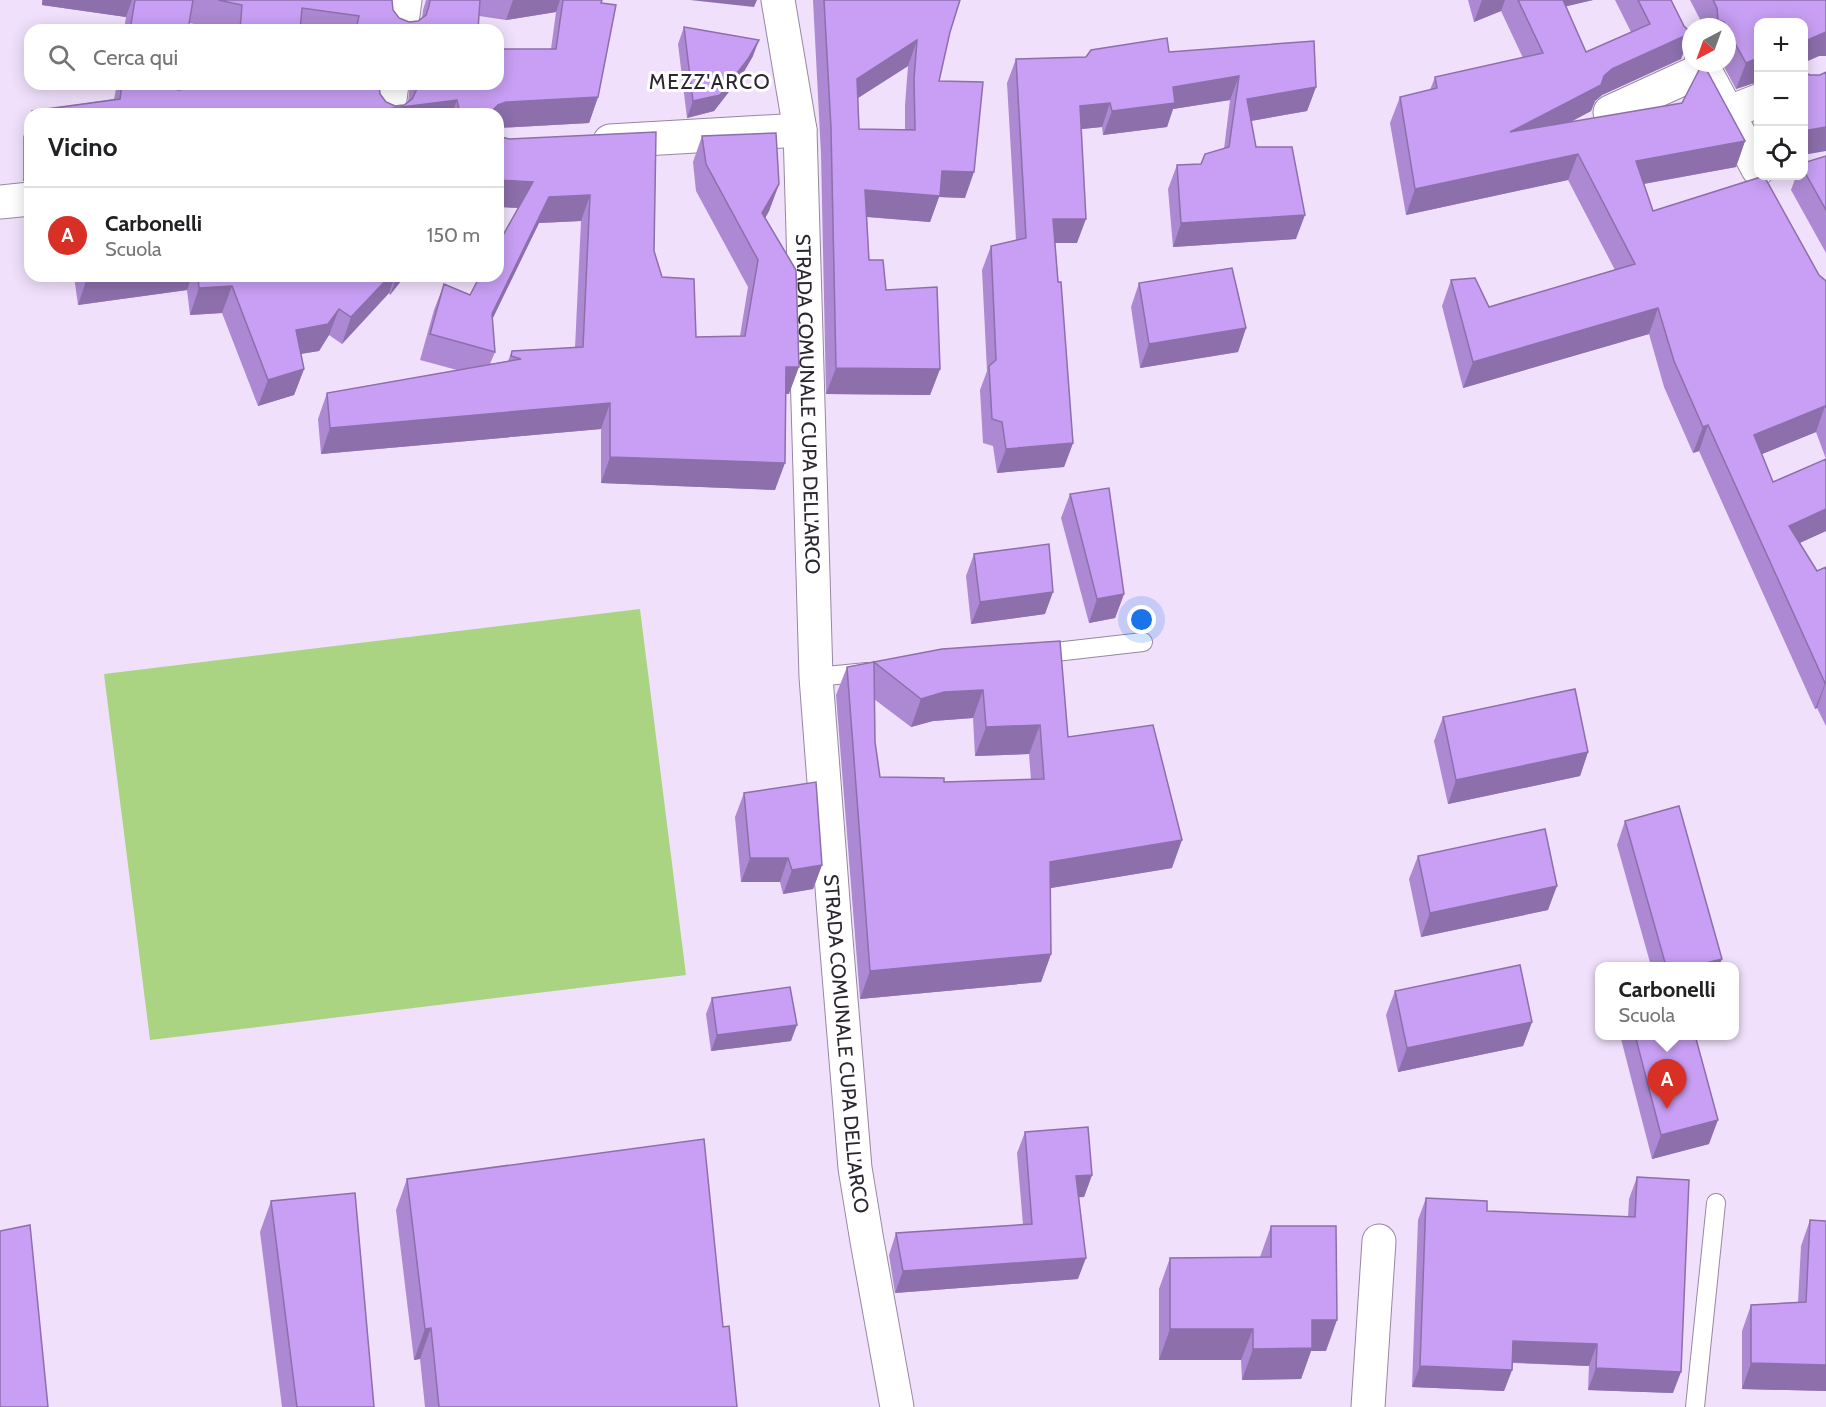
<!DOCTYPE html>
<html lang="it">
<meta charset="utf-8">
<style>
body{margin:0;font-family:Cabin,sans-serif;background:#f6f6f6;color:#202124}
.controls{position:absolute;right:18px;top:18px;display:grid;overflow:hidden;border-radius:12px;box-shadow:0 3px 15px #0003}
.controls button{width:54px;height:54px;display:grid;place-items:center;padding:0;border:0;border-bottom:2px solid #e0e0e0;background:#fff;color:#202124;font:30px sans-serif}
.compass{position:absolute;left:1682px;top:18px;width:54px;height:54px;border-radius:50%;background:#fff;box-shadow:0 3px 15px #0003;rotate:221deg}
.you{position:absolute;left:1142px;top:620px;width:21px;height:21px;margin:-15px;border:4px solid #fff;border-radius:50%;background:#1a73e8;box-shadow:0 0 0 9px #1a73e833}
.badge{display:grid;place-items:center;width:39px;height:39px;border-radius:50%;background:#d93025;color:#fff;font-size:20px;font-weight:700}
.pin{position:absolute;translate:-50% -50px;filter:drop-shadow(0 2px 3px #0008)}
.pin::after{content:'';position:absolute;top:32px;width:21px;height:18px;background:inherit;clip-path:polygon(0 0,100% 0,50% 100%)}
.popup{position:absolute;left:1595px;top:962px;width:144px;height:78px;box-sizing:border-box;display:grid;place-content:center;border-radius:12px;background:#fff;filter:drop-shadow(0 2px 4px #0005);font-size:20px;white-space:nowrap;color:#757577}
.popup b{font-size:22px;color:#202124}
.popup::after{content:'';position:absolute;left:50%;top:100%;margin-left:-12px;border:12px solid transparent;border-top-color:#fff}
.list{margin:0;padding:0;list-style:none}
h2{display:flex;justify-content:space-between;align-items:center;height:78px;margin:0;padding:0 24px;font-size:26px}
h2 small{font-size:20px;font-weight:400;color:#757577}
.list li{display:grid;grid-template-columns:39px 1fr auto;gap:18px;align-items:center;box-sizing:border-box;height:96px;padding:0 24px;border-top:2px solid #e0e0e0}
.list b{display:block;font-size:22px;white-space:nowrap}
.list p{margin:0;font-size:20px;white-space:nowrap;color:#757577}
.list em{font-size:20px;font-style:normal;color:#757577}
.icon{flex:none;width:33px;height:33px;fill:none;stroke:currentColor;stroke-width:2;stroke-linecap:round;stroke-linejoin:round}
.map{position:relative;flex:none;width:1826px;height:1407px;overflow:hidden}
.search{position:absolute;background:#fff;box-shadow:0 3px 15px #0003;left:24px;top:24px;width:480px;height:66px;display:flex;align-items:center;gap:15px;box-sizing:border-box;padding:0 21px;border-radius:18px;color:#757577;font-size:22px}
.panel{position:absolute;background:#fff;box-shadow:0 3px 15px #0003;left:24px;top:108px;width:480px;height:174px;border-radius:18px}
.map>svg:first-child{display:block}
.green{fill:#abd482}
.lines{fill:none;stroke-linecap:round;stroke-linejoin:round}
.service-casing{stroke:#9688a1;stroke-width:20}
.minor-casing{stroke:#9688a1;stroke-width:35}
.service{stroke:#fff;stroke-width:18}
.minor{stroke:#fff;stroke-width:33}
.wall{fill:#ac89d2;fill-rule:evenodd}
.shaded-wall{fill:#8c6fab}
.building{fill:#c89ff4;stroke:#8c6fab;stroke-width:1.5;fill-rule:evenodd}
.labels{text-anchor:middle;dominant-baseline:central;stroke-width:6;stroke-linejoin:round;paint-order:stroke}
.street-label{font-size:20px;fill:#2c2630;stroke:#fff}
.neighbourhood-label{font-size:21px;letter-spacing:1.5px;fill:#2c2630;stroke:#fff}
</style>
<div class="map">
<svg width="1826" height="1407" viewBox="0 0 1826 1407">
<rect width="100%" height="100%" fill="#f0e0fc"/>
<path class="green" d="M 640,609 L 686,975 L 150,1040 L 104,674 Z"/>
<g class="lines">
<defs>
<path id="service" d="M 1038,654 L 1143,642
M 816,677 L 867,672
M 1695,1407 L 1716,1203"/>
<g id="minor">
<path id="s1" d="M 778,0 L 800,130 L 816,677 L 835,927 L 855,1168 L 867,1241 L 897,1407"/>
<path d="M 401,30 L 405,0"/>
<path d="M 1701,63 L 1758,169"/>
<path d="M 1610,112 L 1704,69"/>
<path d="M 1727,113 L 1758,101"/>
<path d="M 388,114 L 392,84"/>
<path d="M 610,141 L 800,130"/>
<path d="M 0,202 L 30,199"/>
<path d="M 1368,1407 L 1379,1241"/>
</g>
</defs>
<use href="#service" class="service-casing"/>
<use href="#minor" class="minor-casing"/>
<use href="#service" class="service"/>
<use href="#minor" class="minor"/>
</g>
<path class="wall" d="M 42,0 L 392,0 L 393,10 L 399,18 L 409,22 L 418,21 L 422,18 L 423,10 L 426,0 L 602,0 L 598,97 L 589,123 L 498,128 L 498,114 L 31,114 L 32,111 L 114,99 L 117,84 L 179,84 L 178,90 L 380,94 L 386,102 L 395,106 L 404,105 L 408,102 L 410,84 L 498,84 L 551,49 L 556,12 L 506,20 L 479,16 L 478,30 L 227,30 L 189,23 L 188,30 L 124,30 L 126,17 L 42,5 Z
M 813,0 L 960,0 L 950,32 L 939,81 L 965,198 L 939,197 L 930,222 L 867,217 L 869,260 L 886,290 L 940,369 L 930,395 L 826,394 L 821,154 ZM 908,66 L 905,105 L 905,129 L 859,129 L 858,98 Z
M 1468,0 L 1593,0 L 1566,6 L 1586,52 L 1631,32 L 1615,0 L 1671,0 L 1684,26 L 1691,33 L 1681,59 L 1602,95 L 1595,101 L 1591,111 L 1571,122 L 1745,141 L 1736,167 L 1644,184 L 1653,211 L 1819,275 L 1826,281 L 1826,459 L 1816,432 L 1762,454 L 1773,482 L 1826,531 L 1800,543 L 1817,571 L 1826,567 L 1826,726 L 1817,708 L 1815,709 L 1699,451 L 1693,453 L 1664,387 L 1649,334 L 1463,388 L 1442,306 L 1451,280 L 1489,307 L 1615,270 L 1568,180 L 1406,215 L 1390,123 L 1400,97 L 1430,90 L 1435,77 L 1523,58 L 1501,11 L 1474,22 Z
M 1690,0 L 1826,0 L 1826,56 L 1819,56 L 1803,63 L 1803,22 L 1758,22 L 1751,84 L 1736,89 L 1722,63 L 1727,63 L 1727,27 L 1704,27 Z
M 684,27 L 753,56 L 742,75 L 714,111 L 687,118 L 678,44 Z
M 1169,52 L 1316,87 L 1307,111 L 1251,121 L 1256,147 L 1296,239 L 1173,247 L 1168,189 L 1177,165 L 1201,164 L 1205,154 L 1224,149 L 1230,100 L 1173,109 L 1167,127 L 1103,135 L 1102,127 L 1081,129 L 1077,243 L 1055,243 L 1073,443 L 1064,467 L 997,473 L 993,446 L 983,443 L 980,390 L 987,371 L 982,270 L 991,246 L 1016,240 L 1007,83 L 1016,59 L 1086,57 Z
M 1758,111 L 1758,130 L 1754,123 Z
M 30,117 L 30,180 L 23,181 L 23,137 Z
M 656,132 L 654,251 L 662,277 L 696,337 L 740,336 L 748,287 L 696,191 L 693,162 L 702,136 L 779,184 L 769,211 L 765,218 L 789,394 L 785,394 L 775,490 L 601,483 L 601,429 L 321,454 L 318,419 L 327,393 L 457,370 L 420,360 L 434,310 L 444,284 L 470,295 L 518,208 L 498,207 L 498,136 L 509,139 ZM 581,221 L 575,348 L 512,351 L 508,361 L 490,364 L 495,352 L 492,320 L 539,223 Z
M 1826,156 L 1826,253 L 1791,190 L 1796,176 L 1803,176 L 1803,163 Z
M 74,276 L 405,276 L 390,295 L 389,293 L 342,344 L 329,335 L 319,351 L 301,354 L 304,369 L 294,395 L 258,406 L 222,313 L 190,315 L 187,290 L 78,305 Z
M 1139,283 L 1246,328 L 1238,352 L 1140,368 L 1131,307 Z
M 1070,494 L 1124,594 L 1115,618 L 1089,623 L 1061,518 Z
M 974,554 L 1045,614 L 971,624 L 966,576 Z
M 942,649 L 1068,737 L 1172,868 L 1050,888 L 1051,954 L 1041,982 L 860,999 L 836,695 L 847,667 ZM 874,699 L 911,727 L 933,721 L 973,718 L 975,756 L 1029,754 L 1031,780 L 944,782 L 880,777 L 875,742 Z
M 1443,717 L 1588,752 L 1580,776 L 1448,804 L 1434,741 Z
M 744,793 L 822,865 L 813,889 L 783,894 L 780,882 L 741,882 L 735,817 Z
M 1625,821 L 1719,966 L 1651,966 L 1617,845 Z
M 1418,856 L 1548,910 L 1421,937 L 1409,879 Z
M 1395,991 L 1532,1022 L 1523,1046 L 1398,1072 L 1386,1015 Z
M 712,998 L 791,1041 L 711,1051 L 706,1014 Z
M 1620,1035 L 1695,1035 L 1709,1144 L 1652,1159 Z
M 1025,1132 L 1092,1175 L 1084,1197 L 1079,1197 L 1078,1279 L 895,1293 L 889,1255 L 896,1233 L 1023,1225 L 1017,1153 Z
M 1637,1177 L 1673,1393 L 1588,1390 L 1589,1366 L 1513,1363 L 1512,1370 L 1504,1391 L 1412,1387 L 1418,1220 L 1426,1198 L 1487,1211 L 1628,1217 L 1629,1199 Z
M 407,1179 L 737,1407 L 425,1407 L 420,1359 L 414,1360 L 396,1210 Z
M 271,1201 L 374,1407 L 282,1407 L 260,1232 Z
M 1810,1220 L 1826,1221 L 1826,1391 L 1742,1389 L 1742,1331 L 1751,1305 L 1798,1302 L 1801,1246 Z
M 1271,1226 L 1326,1351 L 1311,1351 L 1301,1379 L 1242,1380 L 1241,1360 L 1159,1360 L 1159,1289 L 1170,1258 L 1260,1257 Z"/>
<path class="shaded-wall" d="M 43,0 L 132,0 L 126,17 L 42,5 Z
M 513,0 L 560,0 L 556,12 L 506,20 Z
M 690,0 L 757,0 L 754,7 Z
M 1482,0 L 1505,0 L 1501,11 L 1474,22 Z
M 1551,0 L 1593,0 L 1547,11 Z
M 1826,32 L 1826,56 L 1819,56 L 1803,63 L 1803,42 Z
M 1691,33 L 1681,59 L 1602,95 L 1595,101 L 1591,111 L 1501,158 L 1510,132 L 1604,76 L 1612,69 Z
M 759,40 L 753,56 L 742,75 L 714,111 L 687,118 L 693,101 Z
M 917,40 L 908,66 L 847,105 L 857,79 Z
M 1758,58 L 1758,83 L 1751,84 L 1736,89 L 1746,63 Z
M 1239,76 L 1230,100 L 1173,109 L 1167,127 L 1103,135 L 1112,111 L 1173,87 Z
M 1316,87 L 1307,111 L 1239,123 L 1247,99 Z
M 598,97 L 589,123 L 498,128 L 498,114 L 490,114 L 491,112 L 498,105 L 506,102 Z
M 457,100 L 452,114 L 346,114 Z
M 1110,103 L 1102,127 L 1072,130 L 1080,106 Z
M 1826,127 L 1826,151 L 1803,155 L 1803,131 Z
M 1745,141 L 1736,167 L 1626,187 L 1636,161 Z
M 1578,154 L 1568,180 L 1406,215 L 1415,189 Z
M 30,161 L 30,180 L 23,181 Z
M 942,171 L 974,172 L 965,198 L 939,197 L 930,222 L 856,216 L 865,190 Z
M 498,180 L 533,182 L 523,208 L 498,207 Z
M 779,184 L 769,211 L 753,240 L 762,213 Z
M 590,195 L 581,221 L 539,223 L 482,340 L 492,314 L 549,197 Z
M 1305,215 L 1296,239 L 1173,247 L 1181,223 Z
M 1053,219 L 1086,219 L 1077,243 L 1044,243 Z
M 105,276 L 192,276 L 187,290 L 78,305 L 87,278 Z
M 390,276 L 395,276 L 389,293 L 342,344 L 351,317 Z
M 397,276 L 405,276 L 390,295 Z
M 232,286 L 222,313 L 190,315 L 199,288 Z
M 1658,308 L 1649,334 L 1463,388 L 1473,362 Z
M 339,309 L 329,335 L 319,351 L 286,356 L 296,330 Z
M 1246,328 L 1238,352 L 1140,368 L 1149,344 Z
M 786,367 L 799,367 L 789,394 L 776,394 Z
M 836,368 L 940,369 L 930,395 L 826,394 Z
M 304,369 L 294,395 L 258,406 L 268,380 Z
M 610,403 L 601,429 L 321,454 L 330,428 Z
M 1825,406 L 1816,432 L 1745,461 L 1754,435 Z
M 1708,425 L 1699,451 L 1693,453 L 1703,427 Z
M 1073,443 L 1064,467 L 997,473 L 1006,449 Z
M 610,457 L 785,463 L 775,490 L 601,483 Z
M 1826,509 L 1826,531 L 1779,552 L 1789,526 Z
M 1053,592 L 1045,614 L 971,624 L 980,602 Z
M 1124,594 L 1115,618 L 1089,623 L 1097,599 Z
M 1826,682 L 1817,708 L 1815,709 L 1825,683 Z
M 983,690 L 973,718 L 933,721 L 911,727 L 921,699 L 944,692 Z
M 1040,725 L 1029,754 L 975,756 L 986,727 Z
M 1588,752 L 1580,776 L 1448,804 L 1456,780 Z
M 1182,840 L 1172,868 L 1039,890 L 1050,862 Z
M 750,858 L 788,858 L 780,882 L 741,882 Z
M 822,865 L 813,889 L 783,894 L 792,870 Z
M 1557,886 L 1548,910 L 1421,937 L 1430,913 Z
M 1051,954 L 1041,982 L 860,999 L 870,971 Z
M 1722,959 L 1719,966 L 1694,966 Z
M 1532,1022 L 1523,1046 L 1398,1072 L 1407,1048 Z
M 797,1025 L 791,1041 L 711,1051 L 717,1035 Z
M 1718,1120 L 1709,1144 L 1652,1159 L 1661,1135 Z
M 1092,1175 L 1084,1197 L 1069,1198 L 1076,1176 Z
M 1086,1258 L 1078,1279 L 895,1293 L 903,1271 Z
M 1312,1320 L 1337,1320 L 1326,1351 L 1311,1351 L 1301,1379 L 1242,1380 L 1253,1349 Z
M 431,1328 L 420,1359 L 414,1360 L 425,1329 Z
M 1170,1329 L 1253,1329 L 1241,1360 L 1159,1360 Z
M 1513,1341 L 1597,1344 L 1589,1366 L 1505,1362 Z
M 1751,1363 L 1826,1365 L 1826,1391 L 1742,1389 Z
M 1420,1366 L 1512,1370 L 1504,1391 L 1412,1387 Z
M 1596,1368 L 1681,1372 L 1673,1393 L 1588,1390 Z"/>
<path class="building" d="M 135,0 L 193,0 L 188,30 L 130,30 Z
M 218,0 L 392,0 L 393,10 L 399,18 L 409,22 L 418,21 L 426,15 L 429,6 L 430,0 L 480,0 L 478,30 L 356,30 L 359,16 L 302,8 L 300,30 L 240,30 L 242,5 Z
M 563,0 L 602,0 L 601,3 L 616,5 L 598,97 L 506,102 L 498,105 L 491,112 L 491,114 L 460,114 L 457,100 L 346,114 L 32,114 L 32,111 L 120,99 L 122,84 L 179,84 L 178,90 L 224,84 L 379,84 L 380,94 L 386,102 L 395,106 L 404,105 L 412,99 L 416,91 L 417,84 L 498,84 L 498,49 L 556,49 Z
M 824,0 L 960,0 L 950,32 L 939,81 L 983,82 L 974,172 L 942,171 L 940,196 L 865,190 L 869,260 L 883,260 L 886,290 L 937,287 L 940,369 L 836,368 L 831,128 ZM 917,40 L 914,79 L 915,130 L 859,129 L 857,79 Z
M 1518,0 L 1563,0 L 1586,52 L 1650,24 L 1638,0 L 1671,0 L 1684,26 L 1691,33 L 1612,69 L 1604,76 L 1601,85 L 1510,132 L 1682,103 L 1699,70 L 1705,67 L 1745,141 L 1636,161 L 1653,211 L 1764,176 L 1819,275 L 1826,281 L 1826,408 L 1825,406 L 1754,435 L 1773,482 L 1826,459 L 1826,509 L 1789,526 L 1817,571 L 1826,567 L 1826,682 L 1825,683 L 1708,425 L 1703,427 L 1674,361 L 1658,308 L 1473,362 L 1451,280 L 1475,278 L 1489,307 L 1635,264 L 1578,154 L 1415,189 L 1400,97 L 1437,88 L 1435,77 L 1543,53 Z
M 1713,0 L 1826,0 L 1826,32 L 1803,42 L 1803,22 L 1758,22 L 1758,58 L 1746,63 L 1727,29 L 1727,27 L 1724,22 L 1718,20 L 1717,8 Z
M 684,27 L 759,40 L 748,59 L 720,95 L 693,101 Z
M 1167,38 L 1169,52 L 1314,41 L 1316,87 L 1247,99 L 1256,147 L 1292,147 L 1305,215 L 1181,223 L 1177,165 L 1201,164 L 1205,154 L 1229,147 L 1239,76 L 1173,87 L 1175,103 L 1112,111 L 1110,103 L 1080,106 L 1086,219 L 1053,219 L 1058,282 L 1061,282 L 1073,443 L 1006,449 L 1002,422 L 992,419 L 989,366 L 996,360 L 991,246 L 1026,238 L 1016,59 L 1086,57 L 1091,50 Z
M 1803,72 L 1810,75 L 1820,75 L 1826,72 L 1826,127 L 1803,131 Z
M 656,132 L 654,251 L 662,277 L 694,279 L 696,337 L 745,336 L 758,260 L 706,164 L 702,136 L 776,133 L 779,184 L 762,213 L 796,270 L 799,367 L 786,367 L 785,463 L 610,457 L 610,403 L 330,428 L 327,393 L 521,359 L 511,356 L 512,351 L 583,347 L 590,195 L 549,197 L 492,314 L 495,352 L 430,334 L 444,284 L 470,295 L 480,276 L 498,276 L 498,244 L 533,182 L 498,180 L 498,136 L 509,139 Z
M 1826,156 L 1826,210 L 1803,169 L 1803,163 Z
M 1232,268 L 1246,328 L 1149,344 L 1139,283 Z
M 87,276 L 105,276 L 87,278 Z
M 198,276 L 390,276 L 351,317 L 339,309 L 328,324 L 296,330 L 304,369 L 268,380 L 232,286 L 199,288 Z
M 1109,488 L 1124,594 L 1097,599 L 1070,494 Z
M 1049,544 L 1053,592 L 980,602 L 974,554 Z
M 1060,641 L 1068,737 L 1153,725 L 1182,840 L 1050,862 L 1051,954 L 870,971 L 847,667 L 942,649 ZM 874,662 L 921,699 L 944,692 L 983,690 L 986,727 L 1040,725 L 1044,779 L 944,782 L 944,778 L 880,777 L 875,742 Z
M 1575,689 L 1588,752 L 1456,780 L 1443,717 Z
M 816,782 L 822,865 L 792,870 L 788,858 L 750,858 L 744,793 Z
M 1679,806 L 1722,959 L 1694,966 L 1666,966 L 1625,821 Z
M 1545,829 L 1557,886 L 1430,913 L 1418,856 Z
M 1520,965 L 1532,1022 L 1407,1048 L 1395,991 Z
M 790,987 L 797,1025 L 717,1035 L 712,998 Z
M 1635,1035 L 1695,1035 L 1718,1120 L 1661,1135 Z
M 1088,1127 L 1092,1175 L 1076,1176 L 1086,1258 L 903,1271 L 896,1233 L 1032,1224 L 1025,1132 Z
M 704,1139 L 723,1327 L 729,1326 L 737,1407 L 439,1407 L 431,1328 L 425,1329 L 407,1179 Z
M 1637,1177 L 1689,1180 L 1681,1372 L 1596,1368 L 1597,1344 L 1513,1341 L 1512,1370 L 1420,1366 L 1426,1198 L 1487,1201 L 1487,1211 L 1635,1217 Z
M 355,1193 L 374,1407 L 297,1407 L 271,1201 Z
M 1810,1220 L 1826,1221 L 1826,1365 L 1751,1363 L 1751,1305 L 1806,1302 Z
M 30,1225 L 48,1407 L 0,1407 L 0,1231 Z
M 1271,1226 L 1336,1226 L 1337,1320 L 1312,1320 L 1312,1348 L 1253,1349 L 1253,1329 L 1170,1329 L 1170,1258 L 1271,1257 Z"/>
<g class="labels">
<g class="street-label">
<text stroke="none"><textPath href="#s1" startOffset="406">STRADA COMUNALE CUPA DELL'ARCO</textPath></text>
<text stroke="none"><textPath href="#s1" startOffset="1047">STRADA COMUNALE CUPA DELL'ARCO</textPath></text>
</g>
<g class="neighbourhood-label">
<text x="710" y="81">MEZZ'ARCO</text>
</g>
</g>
</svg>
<div class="controls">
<button>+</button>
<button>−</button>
<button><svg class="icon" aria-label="locate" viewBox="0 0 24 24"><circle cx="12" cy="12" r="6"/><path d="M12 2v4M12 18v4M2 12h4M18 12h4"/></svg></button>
</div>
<svg class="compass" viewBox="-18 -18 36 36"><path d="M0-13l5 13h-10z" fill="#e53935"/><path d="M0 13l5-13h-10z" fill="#757577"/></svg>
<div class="you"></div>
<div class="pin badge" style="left:1667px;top:1109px">A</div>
<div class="popup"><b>Carbonelli</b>Scuola</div>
<div class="search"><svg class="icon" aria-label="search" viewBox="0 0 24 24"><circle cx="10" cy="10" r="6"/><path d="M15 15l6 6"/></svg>Cerca qui</div>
<section class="panel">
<h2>Vicino<small></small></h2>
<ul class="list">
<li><span class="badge">A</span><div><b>Carbonelli</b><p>Scuola</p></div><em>150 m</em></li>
</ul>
</section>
</div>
